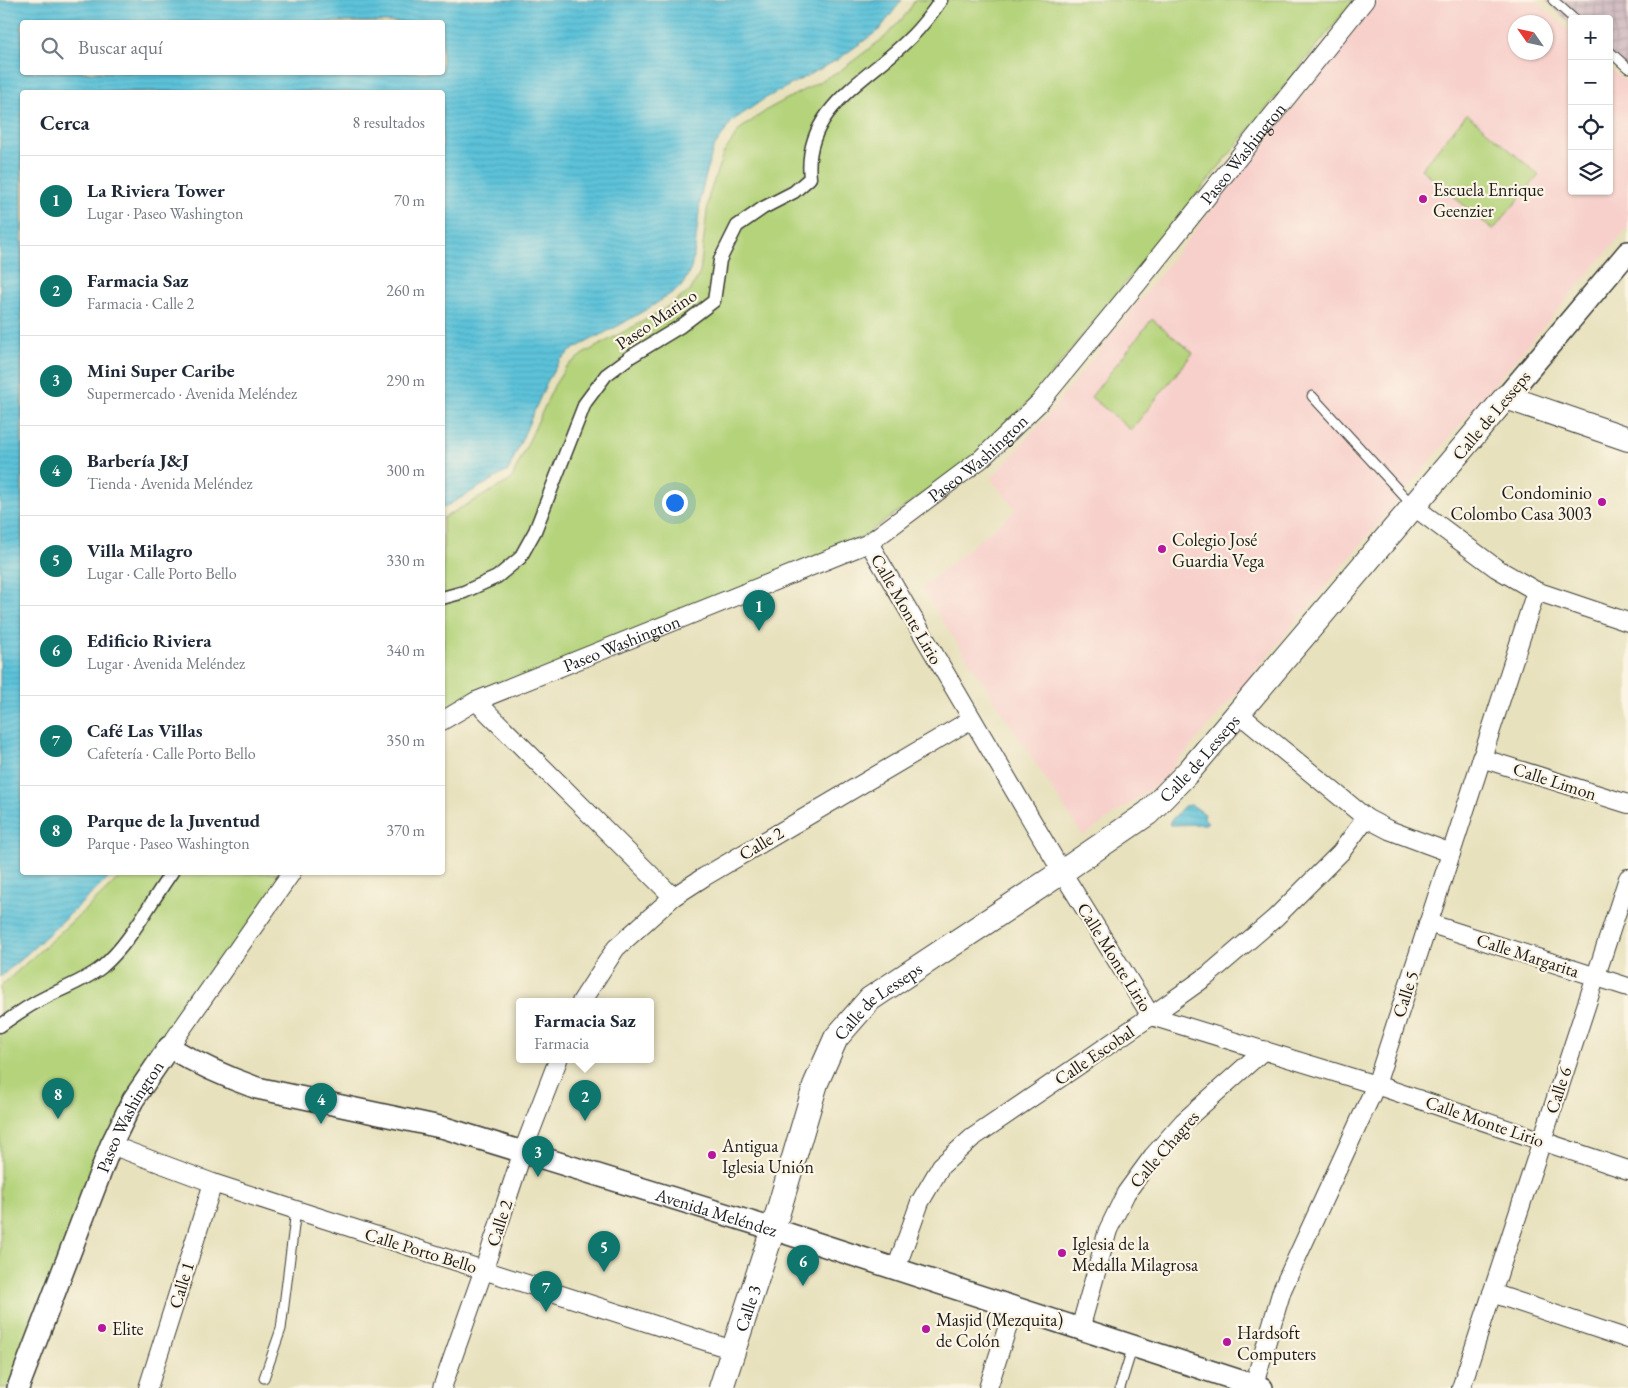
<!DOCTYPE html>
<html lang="es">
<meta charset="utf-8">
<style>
body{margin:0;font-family:"EB Garamond",serif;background:#f6f6f7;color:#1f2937}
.controls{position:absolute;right:15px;top:15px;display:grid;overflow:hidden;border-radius:5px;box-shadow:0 1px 4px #0004}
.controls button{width:45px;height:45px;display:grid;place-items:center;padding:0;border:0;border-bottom:1px solid #e0e1e3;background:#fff;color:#1f2937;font:25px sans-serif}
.compass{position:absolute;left:1508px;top:15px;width:45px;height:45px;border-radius:50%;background:#fff;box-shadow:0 1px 4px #0004;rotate:304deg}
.you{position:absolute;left:674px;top:502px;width:18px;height:18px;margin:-12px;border:4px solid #fff;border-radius:50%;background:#1a73e8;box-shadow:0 0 0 8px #1a73e833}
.badge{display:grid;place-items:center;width:32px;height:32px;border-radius:50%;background:#0f766e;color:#fff;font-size:16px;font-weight:700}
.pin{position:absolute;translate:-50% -41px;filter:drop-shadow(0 1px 2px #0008)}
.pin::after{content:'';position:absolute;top:26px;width:18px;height:15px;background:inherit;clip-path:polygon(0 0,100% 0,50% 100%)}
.popup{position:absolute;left:516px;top:998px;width:138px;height:65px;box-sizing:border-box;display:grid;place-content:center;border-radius:5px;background:#fff;filter:drop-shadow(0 1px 4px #0005);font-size:16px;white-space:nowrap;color:#747a83}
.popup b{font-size:19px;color:#1f2937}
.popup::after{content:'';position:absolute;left:50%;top:100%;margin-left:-10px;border:10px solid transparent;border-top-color:#fff}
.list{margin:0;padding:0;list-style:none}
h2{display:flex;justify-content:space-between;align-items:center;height:65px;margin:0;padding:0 20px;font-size:21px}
h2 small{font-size:16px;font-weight:400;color:#747a83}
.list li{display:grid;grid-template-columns:32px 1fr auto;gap:15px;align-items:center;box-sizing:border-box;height:90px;padding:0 20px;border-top:1px solid #e0e1e3}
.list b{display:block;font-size:19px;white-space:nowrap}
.list p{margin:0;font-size:16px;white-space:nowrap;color:#747a83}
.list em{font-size:16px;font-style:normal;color:#747a83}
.icon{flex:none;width:28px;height:28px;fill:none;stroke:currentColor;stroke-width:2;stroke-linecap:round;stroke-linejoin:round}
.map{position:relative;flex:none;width:1628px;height:1388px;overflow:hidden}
.search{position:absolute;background:#fff;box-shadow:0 1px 4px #0004;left:20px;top:20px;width:425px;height:55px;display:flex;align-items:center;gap:12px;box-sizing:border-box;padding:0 18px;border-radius:5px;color:#747a83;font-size:19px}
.panel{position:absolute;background:#fff;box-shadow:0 1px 4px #0004;left:20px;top:90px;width:425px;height:785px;border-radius:5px}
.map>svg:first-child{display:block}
.built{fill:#f7d0cb;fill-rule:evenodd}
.industrial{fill:url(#industrial-grid)}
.park{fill:#b4d37a;stroke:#68784b}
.water{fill:url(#water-rules);stroke:#3c6f7a;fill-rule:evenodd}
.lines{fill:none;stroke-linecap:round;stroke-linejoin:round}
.service-casing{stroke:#3a3a34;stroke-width:11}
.pedestrian-casing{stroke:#3a3a34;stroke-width:15}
.minor-casing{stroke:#3a3a34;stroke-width:20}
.tertiary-casing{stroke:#3a3a34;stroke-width:24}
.secondary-casing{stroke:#3a3a34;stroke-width:26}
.service{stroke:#fff;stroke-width:9}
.pedestrian{stroke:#fff;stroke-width:12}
.minor{stroke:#fff;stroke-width:18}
.tertiary{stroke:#fff;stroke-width:21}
.secondary{stroke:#fff;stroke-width:24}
.poi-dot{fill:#b5179e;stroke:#fcf5e5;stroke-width:2}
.labels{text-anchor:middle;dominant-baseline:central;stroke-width:4.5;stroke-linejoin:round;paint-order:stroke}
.street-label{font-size:18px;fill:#1c1c1c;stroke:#fcf5e5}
.poi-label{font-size:18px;fill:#1c1c1c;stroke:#fcf5e5;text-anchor:start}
</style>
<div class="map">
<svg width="1628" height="1388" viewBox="0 0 1628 1388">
<defs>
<pattern id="industrial-grid" width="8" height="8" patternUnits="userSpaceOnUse" patternTransform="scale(1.25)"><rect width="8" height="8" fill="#d2bec2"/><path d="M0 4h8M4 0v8" fill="none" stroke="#b4a3a6"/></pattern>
<pattern id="water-rules" width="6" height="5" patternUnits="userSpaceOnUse" patternTransform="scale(1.25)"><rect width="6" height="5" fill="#5cc2d9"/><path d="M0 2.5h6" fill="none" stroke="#4fa6ba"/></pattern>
</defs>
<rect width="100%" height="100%" fill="#fcf5e5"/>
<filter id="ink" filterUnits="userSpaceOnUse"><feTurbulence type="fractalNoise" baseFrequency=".02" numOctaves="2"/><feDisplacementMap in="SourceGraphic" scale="10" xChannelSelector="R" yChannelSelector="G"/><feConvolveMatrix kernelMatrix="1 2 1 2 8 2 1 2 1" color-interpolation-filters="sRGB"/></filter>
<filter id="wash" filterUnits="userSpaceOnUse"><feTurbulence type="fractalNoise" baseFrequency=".0096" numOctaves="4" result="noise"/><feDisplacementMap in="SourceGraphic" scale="20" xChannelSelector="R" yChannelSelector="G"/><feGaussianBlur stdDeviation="1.12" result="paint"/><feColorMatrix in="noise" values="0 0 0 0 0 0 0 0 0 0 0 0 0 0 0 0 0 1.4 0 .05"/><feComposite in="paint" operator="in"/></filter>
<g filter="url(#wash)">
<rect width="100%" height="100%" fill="#e7e1bd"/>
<path class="built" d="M 1379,0 L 1535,0 L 1572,33 L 1572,191 L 1609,191 L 1609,67 L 1628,84 L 1628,227 L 1470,413 L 1225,707 L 1159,783 L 1083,836 L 921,588 L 1016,510 L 991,479 L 1048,415 ZM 1516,22 L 1546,22 L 1546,52 L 1516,52 Z"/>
<path class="industrial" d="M 1545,0 L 1628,0 L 1628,77 L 1609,59 L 1609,19 L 1572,19 L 1572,25 Z"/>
<path class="park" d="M 915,0 L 1354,0 L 1032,398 L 975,457 L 862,537 L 443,714 L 443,518 L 511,480 L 554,386 L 566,367 L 583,354 L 660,312 L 690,291 L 700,273 L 709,195 L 723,154 L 740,129 L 770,108 L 841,70 L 885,37 L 908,12 Z
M 1467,114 L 1539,175 L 1493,230 L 1421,169 Z
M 1152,319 L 1193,353 L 1131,430 L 1091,397 Z
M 124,873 L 286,873 L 129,1097 L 11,1388 L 0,1388 L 0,987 L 99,897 Z"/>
<path class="water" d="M 0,0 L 902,0 L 879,30 L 837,60 L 764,99 L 732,121 L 713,149 L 701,194 L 695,249 L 691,269 L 682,286 L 654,305 L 618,326 L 575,348 L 560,360 L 547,382 L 508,471 L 443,508 L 442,92 L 22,92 L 22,872 L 114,873 L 29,952 L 0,977 ZM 22,22 L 442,22 L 442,72 L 22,72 Z
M 1192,805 L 1205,814 L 1204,818 L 1208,822 L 1206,824 L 1171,825 L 1169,823 L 1184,806 Z"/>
</g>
<g filter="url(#ink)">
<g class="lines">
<defs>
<path id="service" d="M 1553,0 L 1574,19
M 1609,51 L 1628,68
M 1312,396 L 1413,506
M 264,1378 L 281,1329 L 296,1210
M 1120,1388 L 1133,1346"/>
<path id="pedestrian" d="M 442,598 L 464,592 L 497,577 L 520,558 L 535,531 L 585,403 L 606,375 L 630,357 L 681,326 L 714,301 L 720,260 L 737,226 L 763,208 L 794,192 L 810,178 C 802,107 872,78 912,36 C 923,25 932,13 941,0
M 0,1026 C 15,1015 31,1004 48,996 C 66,987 86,980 102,967 C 131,942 149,904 172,872"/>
<g id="minor">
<path d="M 1413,506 L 1496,568 L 1536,591 L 1628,622"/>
<path d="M 869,543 L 1062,872 L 1151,1016 L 1376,1085 L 1628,1170"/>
<path d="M 476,701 L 673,897"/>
<path d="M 1238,713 L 1366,818 L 1389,830 L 1451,853"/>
<path id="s1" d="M 442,721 L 476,701 L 869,543 L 981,459 L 1040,402 L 1137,284 L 1365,0"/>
<path d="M 1481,758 L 1628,804"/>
<path d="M 1428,923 L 1628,987"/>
<path d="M 581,1002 L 616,948 L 673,897 L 704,877 L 972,719"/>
<path d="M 169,1047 L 292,872"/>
<path d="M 111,1145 L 213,1183 L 296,1210 L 733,1350"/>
<path d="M 896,1269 L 920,1202 L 941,1166 L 972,1138 L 1151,1016 L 1207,976 L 1275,918 L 1341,852 L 1366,818"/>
<path d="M 1492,1293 L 1628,1339"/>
<path d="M 1080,1329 L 1108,1230 L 1126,1193 L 1153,1156 L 1183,1122 L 1264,1050"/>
<path d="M 148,1388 L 213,1183"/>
<path d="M 442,1388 L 484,1269 L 523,1151 L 558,1060"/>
<path d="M 988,1388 L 1014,1307"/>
<path d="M 1253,1388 L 1282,1290 L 1376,1085 L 1536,591"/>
<path d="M 1461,1388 L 1628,878"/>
</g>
<g id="tertiary">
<path d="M 1506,397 L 1628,252"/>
<path id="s2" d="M 18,1388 L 111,1145 L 133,1100 L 169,1047 C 197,1064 226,1077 257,1088 L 445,1128 L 773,1229 L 1262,1388"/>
</g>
<g id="secondary">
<path id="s3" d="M 721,1388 L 773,1229 L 816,1083 L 836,1038 L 870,999 L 1062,872 L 1148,813 L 1190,770 L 1506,397 L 1628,439"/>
</g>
</defs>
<use href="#service" class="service-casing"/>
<use href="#pedestrian" class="pedestrian-casing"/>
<use href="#minor" class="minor-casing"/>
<use href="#tertiary" class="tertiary-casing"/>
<use href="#secondary" class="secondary-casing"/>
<use href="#service" class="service"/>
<use href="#pedestrian" class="pedestrian"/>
<use href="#minor" class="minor"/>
<use href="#tertiary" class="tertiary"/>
<use href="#secondary" class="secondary"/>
</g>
</g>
<g class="poi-dot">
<circle cx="1423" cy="199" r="5"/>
<circle cx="1602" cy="502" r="5"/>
<circle cx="1162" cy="549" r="5"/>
<circle cx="712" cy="1155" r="5"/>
<circle cx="1062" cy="1253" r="5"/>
<circle cx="102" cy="1328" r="5"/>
<circle cx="926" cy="1329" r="5"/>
<circle cx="1227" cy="1342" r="5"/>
</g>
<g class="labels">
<g class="street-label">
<text stroke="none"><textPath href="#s1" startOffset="1006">Paseo Washington</textPath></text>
<text transform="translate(656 319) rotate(-34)">Paseo Marino</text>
<text transform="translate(1491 415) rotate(-50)">Calle de Lesseps</text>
<text stroke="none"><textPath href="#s1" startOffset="601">Paseo Washington</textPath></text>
<text transform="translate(907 609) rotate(60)">Calle Monte Lirio</text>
<text stroke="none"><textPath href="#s1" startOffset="196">Paseo Washington</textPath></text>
<text stroke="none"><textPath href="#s3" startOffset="830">Calle de Lesseps</textPath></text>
<text transform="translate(1555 781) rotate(18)">Calle Limon</text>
<text transform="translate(761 843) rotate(-31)">Calle 2</text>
<text transform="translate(1528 955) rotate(18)">Calle Margarita</text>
<text transform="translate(1115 957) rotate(58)">Calle Monte Lirio</text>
<text transform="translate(1405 994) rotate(-72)">Calle 5</text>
<text stroke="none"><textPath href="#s3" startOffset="425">Calle de Lesseps</textPath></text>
<text transform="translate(1094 1055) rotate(-34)">Calle Escobal</text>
<text transform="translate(1558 1090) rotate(-72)">Calle 6</text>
<text stroke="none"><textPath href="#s2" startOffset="294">Paseo Washington</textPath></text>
<text transform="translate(1485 1121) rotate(19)">Calle Monte Lirio</text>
<text transform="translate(1164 1149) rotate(-49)">Calle Chagres</text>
<text stroke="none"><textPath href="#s2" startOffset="948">Avenida Meléndez</textPath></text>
<text transform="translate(499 1223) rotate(-72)">Calle 2</text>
<text transform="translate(421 1250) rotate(17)">Calle Porto Bello</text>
<text transform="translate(181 1285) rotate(-73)">Calle 1</text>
<text stroke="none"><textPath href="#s3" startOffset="84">Calle 3</textPath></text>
</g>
<g class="poi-label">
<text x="1433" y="189">Escuela Enrique<tspan x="1433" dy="21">Geenzier</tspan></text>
<text x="1592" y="492" text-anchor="end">Condominio<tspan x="1592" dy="21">Colombo Casa 3003</tspan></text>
<text x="1172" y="539">Colegio José<tspan x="1172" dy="21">Guardia Vega</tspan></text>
<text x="722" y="1145">Antigua<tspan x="722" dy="21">Iglesia Unión</tspan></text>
<text x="1072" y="1243">Iglesia de la<tspan x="1072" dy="21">Medalla Milagrosa</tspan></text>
<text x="936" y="1319">Masjid (Mezquita)<tspan x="936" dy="21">de Colón</tspan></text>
<text x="112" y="1328">Elite</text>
<text x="1237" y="1332">Hardsoft<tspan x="1237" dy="21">Computers</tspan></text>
</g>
</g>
</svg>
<div class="controls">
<button>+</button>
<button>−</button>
<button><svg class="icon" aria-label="locate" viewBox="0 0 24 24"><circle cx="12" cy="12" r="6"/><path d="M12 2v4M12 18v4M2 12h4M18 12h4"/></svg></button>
<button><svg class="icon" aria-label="layers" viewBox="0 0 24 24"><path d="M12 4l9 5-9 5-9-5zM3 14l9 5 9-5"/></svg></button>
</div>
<svg class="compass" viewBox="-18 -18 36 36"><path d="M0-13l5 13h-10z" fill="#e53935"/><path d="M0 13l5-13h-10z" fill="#747a83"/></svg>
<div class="you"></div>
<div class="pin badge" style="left:759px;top:631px">1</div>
<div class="pin badge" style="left:585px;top:1121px">2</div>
<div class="popup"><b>Farmacia Saz</b>Farmacia</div>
<div class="pin badge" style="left:538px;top:1177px">3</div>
<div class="pin badge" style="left:321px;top:1124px">4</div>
<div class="pin badge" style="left:604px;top:1272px">5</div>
<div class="pin badge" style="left:803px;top:1286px">6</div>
<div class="pin badge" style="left:546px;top:1312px">7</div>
<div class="pin badge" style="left:58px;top:1119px">8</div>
<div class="search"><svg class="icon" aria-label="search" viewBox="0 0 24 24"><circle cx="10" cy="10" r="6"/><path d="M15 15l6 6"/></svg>Buscar aquí</div>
<section class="panel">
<h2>Cerca<small>8 resultados</small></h2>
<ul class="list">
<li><span class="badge">1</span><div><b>La Riviera Tower</b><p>Lugar · Paseo Washington</p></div><em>70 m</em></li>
<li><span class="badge">2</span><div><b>Farmacia Saz</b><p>Farmacia · Calle 2</p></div><em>260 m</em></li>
<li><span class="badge">3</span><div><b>Mini Super Caribe</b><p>Supermercado · Avenida Meléndez</p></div><em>290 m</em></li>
<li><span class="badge">4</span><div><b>Barbería J&amp;J</b><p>Tienda · Avenida Meléndez</p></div><em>300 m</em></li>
<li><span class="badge">5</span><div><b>Villa Milagro</b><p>Lugar · Calle Porto Bello</p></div><em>330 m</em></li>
<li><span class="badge">6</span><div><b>Edificio Riviera</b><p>Lugar · Avenida Meléndez</p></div><em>340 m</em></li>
<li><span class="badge">7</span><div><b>Café Las Villas</b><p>Cafetería · Calle Porto Bello</p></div><em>350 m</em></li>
<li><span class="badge">8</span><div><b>Parque de la Juventud</b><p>Parque · Paseo Washington</p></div><em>370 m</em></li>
</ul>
</section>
</div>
